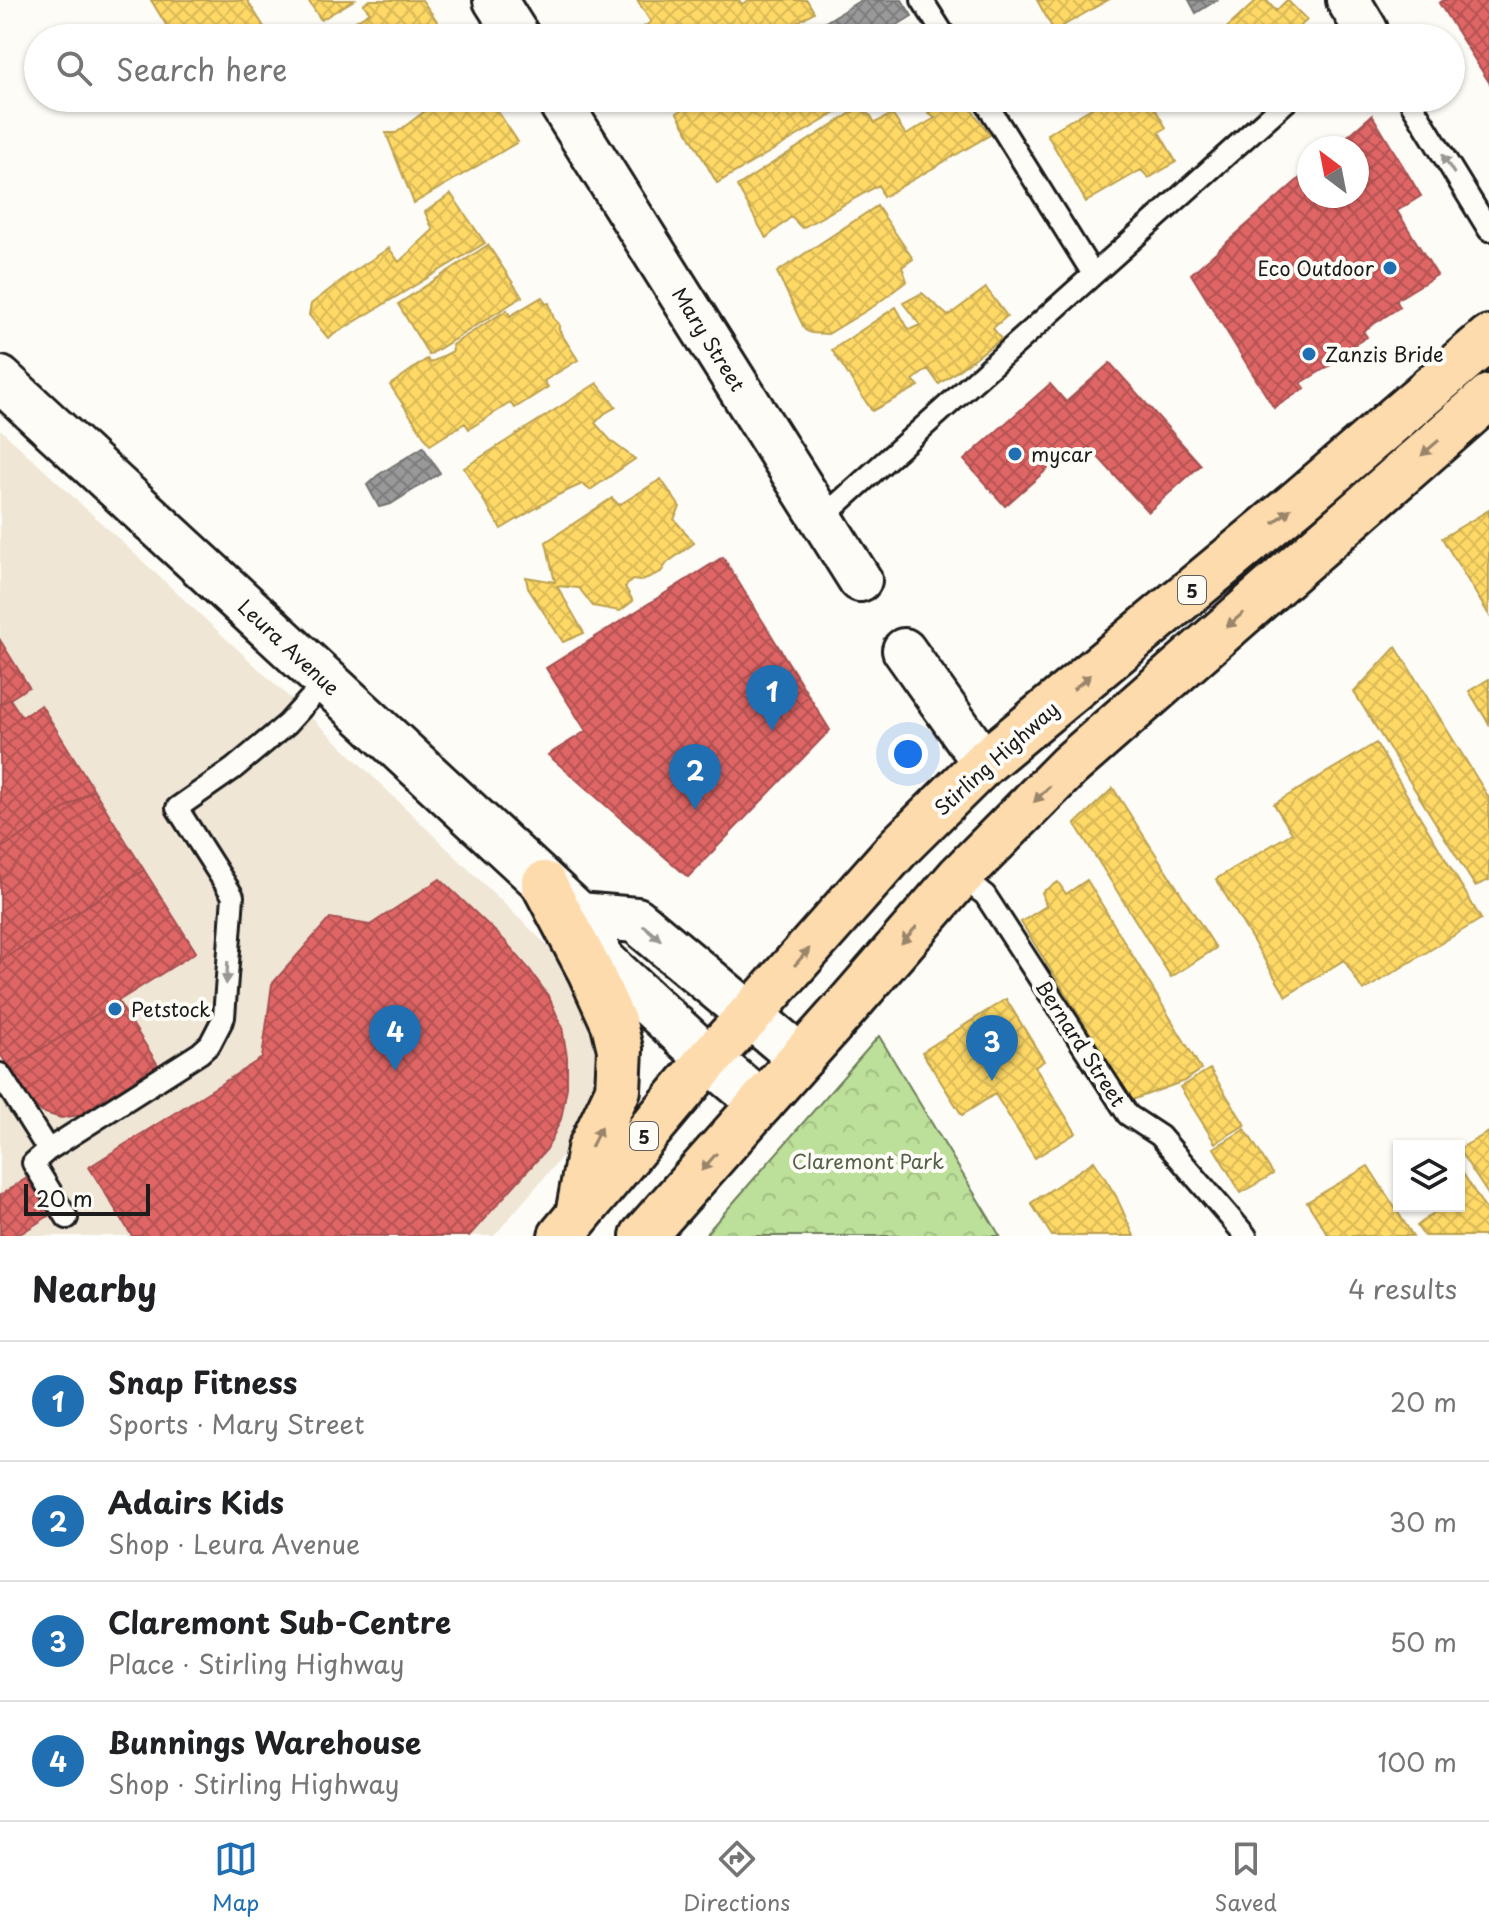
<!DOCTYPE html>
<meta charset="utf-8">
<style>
body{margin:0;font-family:"Playpen Sans",sans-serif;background:#f2f2f2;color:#202124}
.controls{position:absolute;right:24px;bottom:24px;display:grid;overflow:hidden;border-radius:0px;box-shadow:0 2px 6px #0004}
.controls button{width:72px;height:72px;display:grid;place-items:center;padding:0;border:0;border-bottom:2px solid #e0e0e0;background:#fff;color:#202124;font:40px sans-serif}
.compass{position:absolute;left:1297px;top:136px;width:72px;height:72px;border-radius:50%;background:#fff;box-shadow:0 2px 6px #0004;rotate:328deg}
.scale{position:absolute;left:24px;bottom:20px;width:126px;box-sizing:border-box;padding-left:8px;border:4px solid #1c1c1c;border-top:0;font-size:22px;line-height:28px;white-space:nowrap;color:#1c1c1c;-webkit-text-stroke:6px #fdfcf7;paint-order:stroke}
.you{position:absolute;left:908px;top:754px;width:28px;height:28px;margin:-20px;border:6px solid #fff;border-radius:50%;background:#1a73e8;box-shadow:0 0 0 12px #1a73e833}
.badge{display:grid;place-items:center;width:52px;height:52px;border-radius:50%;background:#1f6fb2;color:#fff;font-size:26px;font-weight:700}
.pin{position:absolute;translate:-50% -66px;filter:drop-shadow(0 2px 4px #0008)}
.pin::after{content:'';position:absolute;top:42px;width:28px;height:24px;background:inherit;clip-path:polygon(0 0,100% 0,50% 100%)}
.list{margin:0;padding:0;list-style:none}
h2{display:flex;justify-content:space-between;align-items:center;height:104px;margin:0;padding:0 32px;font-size:34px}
h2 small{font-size:26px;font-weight:400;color:#757577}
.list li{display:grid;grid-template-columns:52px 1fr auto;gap:24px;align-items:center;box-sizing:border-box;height:120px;padding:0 32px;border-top:2px solid #e0e0e0}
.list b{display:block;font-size:30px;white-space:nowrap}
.list p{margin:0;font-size:26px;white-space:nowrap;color:#757577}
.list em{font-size:26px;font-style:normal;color:#757577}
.icon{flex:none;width:44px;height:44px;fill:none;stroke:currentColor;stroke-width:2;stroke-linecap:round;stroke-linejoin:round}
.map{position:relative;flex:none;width:1489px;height:1236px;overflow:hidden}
.search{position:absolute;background:#fff;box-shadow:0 2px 6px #0004;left:24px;right:24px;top:24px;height:88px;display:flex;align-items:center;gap:20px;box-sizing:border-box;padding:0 28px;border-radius:44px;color:#757577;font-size:30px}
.sheet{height:584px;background:#fff}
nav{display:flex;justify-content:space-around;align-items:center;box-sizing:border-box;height:112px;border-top:2px solid #e0e0e0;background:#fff;font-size:22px;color:#757577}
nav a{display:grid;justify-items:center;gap:4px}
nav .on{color:#1f6fb2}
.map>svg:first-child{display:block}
.built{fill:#f0e6d5}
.park{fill:url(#park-crowns);stroke:#6c7e5a;stroke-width:2}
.homes{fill:url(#homes-cross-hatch);stroke:#bba050;stroke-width:2}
.shops{fill:url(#shops-cross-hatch);stroke:#a55050;stroke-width:2}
.industry{fill:url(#industry-cross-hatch);stroke:#747474;stroke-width:2}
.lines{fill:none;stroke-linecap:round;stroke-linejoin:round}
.service-casing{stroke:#1c1c1c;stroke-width:26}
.minor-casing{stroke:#1c1c1c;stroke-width:48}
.secondary-casing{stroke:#1c1c1c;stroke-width:50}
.trunk-casing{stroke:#1c1c1c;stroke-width:50}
.service{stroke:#fdfcf7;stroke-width:20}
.minor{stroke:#fdfcf7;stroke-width:42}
.secondary{stroke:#fdfcf7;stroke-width:44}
.trunk{stroke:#fedbac;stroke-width:44}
.oneway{fill:#989794}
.oneway2{fill:#98856b}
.poi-dot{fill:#1f6fb2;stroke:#fdfcf7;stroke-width:3}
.labels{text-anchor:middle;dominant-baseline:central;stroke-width:8;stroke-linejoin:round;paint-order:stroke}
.shield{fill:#fdfcf7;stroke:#605f5e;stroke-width:2}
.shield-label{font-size:18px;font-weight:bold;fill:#1c1c1c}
.poi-label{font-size:20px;fill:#1c1c1c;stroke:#fdfcf7;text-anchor:start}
.street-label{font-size:20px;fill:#1c1c1c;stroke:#fdfcf7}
.park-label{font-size:20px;fill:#546048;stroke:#fdfcf7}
</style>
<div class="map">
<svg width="1489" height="1236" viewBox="0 0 1489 1236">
<defs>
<pattern id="park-crowns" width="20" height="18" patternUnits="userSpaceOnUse" patternTransform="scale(2)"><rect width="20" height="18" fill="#bcdf99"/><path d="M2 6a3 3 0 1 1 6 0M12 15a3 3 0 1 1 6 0" fill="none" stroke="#a1bf83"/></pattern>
<pattern id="homes-cross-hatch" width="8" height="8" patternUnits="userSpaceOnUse" patternTransform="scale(2)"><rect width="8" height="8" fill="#ffd966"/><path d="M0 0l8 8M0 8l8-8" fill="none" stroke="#daba58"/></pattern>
<pattern id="shops-cross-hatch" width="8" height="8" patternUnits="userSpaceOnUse" patternTransform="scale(2)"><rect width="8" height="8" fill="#e06666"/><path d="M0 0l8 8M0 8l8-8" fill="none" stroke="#b55353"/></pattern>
<pattern id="industry-cross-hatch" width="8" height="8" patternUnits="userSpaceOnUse" patternTransform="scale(2)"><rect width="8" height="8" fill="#999"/><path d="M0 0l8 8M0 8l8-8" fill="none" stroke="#7c7c7c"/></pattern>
</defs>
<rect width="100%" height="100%" fill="#fdfcf7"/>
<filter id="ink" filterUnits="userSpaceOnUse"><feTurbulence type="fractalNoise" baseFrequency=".0125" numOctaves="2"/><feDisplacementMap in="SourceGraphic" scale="16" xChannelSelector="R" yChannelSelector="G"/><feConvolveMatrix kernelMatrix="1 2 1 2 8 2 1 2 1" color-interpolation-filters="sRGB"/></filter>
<g filter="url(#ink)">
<path class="built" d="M 0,429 L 331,736 L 554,952 L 585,996 L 607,1075 L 572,1145 L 494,1236 L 0,1236 Z"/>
<path class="park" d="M 879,1036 L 1000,1236 L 704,1236 Z"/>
<path class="homes" d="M 151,0 L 247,0 L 271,38 L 174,38 Z
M 308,0 L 354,0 L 321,20 Z
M 370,0 L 422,0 L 449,38 L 335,38 L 333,35 L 370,12 L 363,4 Z
M 637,0 L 739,0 L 742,4 L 749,0 L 807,0 L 814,12 L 772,38 L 631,38 L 630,36 L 651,22 Z
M 1037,0 L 1108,0 L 1054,31 Z
M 1257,0 L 1266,0 L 1276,11 L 1287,0 L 1307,20 L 1295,31 L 1302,38 L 1216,38 Z
M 367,98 L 391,98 L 373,109 Z
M 435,98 L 489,98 L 518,142 L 414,203 L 386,133 L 396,133 L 437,102 Z
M 701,98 L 832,98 L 841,110 L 717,183 L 677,113 Z
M 950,98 L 963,98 L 990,135 L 883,197 L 879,185 L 802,228 L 791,217 L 766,238 L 737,186 L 859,108 L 871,116 L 875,123 L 892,114 L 906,135 L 935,118 L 928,113 Z
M 1109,98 L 1149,98 L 1166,128 L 1159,132 L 1176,162 L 1149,178 L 1141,170 L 1086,202 L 1047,134 Z
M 1238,98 L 1255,98 L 1245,106 Z
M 451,194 L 485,243 L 328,338 L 309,315 L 311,304 L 347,276 L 389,248 L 399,262 L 433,230 L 425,212 Z
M 877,206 L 913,259 L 902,267 L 907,281 L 874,306 L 828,334 L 811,333 L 805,330 L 777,272 Z
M 488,245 L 522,297 L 429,355 L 398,304 Z
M 986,288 L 1007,316 L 993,328 L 1001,339 L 939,384 L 928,369 L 913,380 L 919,386 L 872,411 L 832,350 L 896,307 L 909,330 L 920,325 L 903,303 L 922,293 L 948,316 Z
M 542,297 L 546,304 L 549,303 L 554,319 L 559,324 L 559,330 L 578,360 L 544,381 L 548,387 L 515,408 L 510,403 L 469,429 L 465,423 L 430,445 L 390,385 L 427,359 L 430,363 L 453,351 L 452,345 L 507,310 L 510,316 Z
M 597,383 L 616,407 L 605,413 L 595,423 L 612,442 L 635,459 L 590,490 L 582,484 L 558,495 L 501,529 L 464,468 Z
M 661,479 L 680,507 L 674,519 L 694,543 L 667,563 L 661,572 L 640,581 L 632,580 L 625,587 L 633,601 L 620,611 L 593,606 L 579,588 L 557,586 L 584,633 L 563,642 L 528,588 L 526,577 L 555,582 L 546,542 L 612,498 L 619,505 Z
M 1489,510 L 1489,615 L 1442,538 Z
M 1396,647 L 1489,798 L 1489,880 L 1475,886 L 1354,692 Z
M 1489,679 L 1489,724 L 1469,691 Z
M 1376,743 L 1481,919 L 1363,991 L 1344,960 L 1286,996 L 1216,879 L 1292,833 L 1274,804 Z
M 1113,788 L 1216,948 L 1171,977 L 1075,824 Z
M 1087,880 L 1201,1069 L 1184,1081 L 1132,1100 L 1021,922 L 1046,906 L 1042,892 L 1058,882 L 1066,894 Z
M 1006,999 L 1044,1061 L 1035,1067 L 1076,1133 L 1035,1158 L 995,1094 L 962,1115 L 922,1052 Z
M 1210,1069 L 1245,1125 L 1215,1143 L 1180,1087 Z
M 1245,1129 L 1273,1174 L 1241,1193 L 1214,1148 Z
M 1489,1132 L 1489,1196 L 1459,1150 L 1459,1149 Z
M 1094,1161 L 1116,1196 L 1134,1236 L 1052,1236 L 1031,1203 Z
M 1368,1166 L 1413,1236 L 1329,1236 L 1307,1202 Z
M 1459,1167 L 1489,1215 L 1489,1236 L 1424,1236 L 1417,1226 L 1441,1207 L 1441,1206 L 1459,1206 Z"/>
<path class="shops" d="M 1444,0 L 1489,0 L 1489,82 L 1439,3 Z
M 1372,115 L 1421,196 L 1397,211 L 1437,275 L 1396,300 L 1400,307 L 1363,331 L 1367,337 L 1336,356 L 1339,360 L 1301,383 L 1305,388 L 1274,408 L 1191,274 L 1309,170 L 1309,196 L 1357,196 L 1357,148 L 1334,148 Z
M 1110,363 L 1201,465 L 1148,512 L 1089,447 L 1072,462 L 1065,454 L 1005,506 L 964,460 L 1050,384 L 1066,402 Z
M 723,557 L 830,730 L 688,877 L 548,755 L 586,731 L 546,668 Z
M 0,640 L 29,687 L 0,705 Z
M 10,699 L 22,717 L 41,705 L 94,790 L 0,849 L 0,705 Z
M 94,790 L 144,870 L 0,961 L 0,849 Z
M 144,870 L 196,952 L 10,1069 L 0,1054 L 0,961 Z
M 440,879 L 504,940 L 530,970 L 549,997 L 562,1027 L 567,1057 L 567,1087 L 561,1119 L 547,1149 L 469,1236 L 132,1236 L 89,1167 L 262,1058 L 272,984 L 330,918 L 370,925 Z
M 118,1001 L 158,1065 L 79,1115 L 61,1118 L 42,1112 L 30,1101 L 10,1069 Z
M 27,1178 L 50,1215 L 17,1236 L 0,1236 L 0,1195 Z"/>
<path class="industry" d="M 861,0 L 902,0 L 912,16 L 881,35 L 883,38 L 826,38 L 819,26 Z
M 1189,0 L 1217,0 L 1196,13 Z
M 423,447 L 440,473 L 391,504 L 379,507 L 367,485 L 378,475 Z"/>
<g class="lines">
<defs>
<path id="service" d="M 922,0 L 946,38
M 983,98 L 1093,274
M 1408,98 L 1489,230
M 822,518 L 1290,98
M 960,876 L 985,895 L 1128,1115 L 1160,1136 L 1246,1236
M 0,1074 L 48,1150
M 67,1218 L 33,1163 L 48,1150 L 200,1053 L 210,1044 L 224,1017 L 233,896 L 177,808 L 233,769 L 287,724 L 326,681"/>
<path id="minor" d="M 495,0 L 519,38
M 1348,0 L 1366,30
M 557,98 L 860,580
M 904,650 L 984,763"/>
<path id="secondary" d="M 0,379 L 579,915 L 603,961 L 709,1059 L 761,1103
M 579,915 L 636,920 L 801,1058"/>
<path id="trunk" d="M 544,884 L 590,971 L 614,1024 L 620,1049 L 618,1090 L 590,1149 L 579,1210
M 561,1236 L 709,1059 L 750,1015 L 899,847 L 984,763 L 1298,502 L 1489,338
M 643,1236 L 842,1012 L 960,876 L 1069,766 L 1489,397"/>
</defs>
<use href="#service" class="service-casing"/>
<use href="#minor" class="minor-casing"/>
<use href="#secondary" class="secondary-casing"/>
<use href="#trunk" class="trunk-casing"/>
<use href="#service" class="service"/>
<use href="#minor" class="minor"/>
<use href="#secondary" class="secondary"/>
<use href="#trunk" class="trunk"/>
</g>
<defs><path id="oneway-solid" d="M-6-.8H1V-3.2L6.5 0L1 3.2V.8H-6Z" transform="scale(2)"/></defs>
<g class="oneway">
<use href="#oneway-solid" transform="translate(1448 164) rotate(-122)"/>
<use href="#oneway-solid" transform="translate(652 933) rotate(40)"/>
<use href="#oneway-solid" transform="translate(227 973) rotate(94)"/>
</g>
<g class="oneway2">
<use href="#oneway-solid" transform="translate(1430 448) rotate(139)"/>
<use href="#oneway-solid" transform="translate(1282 516) rotate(-40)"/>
<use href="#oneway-solid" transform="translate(1235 620) rotate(139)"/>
<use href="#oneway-solid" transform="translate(1082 682) rotate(-40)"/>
<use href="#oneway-solid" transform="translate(1042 794) rotate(135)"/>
<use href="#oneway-solid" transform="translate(909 935) rotate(131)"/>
<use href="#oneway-solid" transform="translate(802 957) rotate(-49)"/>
<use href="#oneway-solid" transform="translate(596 1137) rotate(-65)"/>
<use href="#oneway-solid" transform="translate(709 1162) rotate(131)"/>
</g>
</g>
<g class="poi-dot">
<circle cx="1390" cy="268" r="8"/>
<circle cx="1309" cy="354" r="8"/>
<circle cx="1015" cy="454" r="8"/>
<circle cx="115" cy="1009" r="8"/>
</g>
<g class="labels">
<g class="shield">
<rect x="1178" y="576" width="28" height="28" rx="6"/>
<rect x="630" y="1122" width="28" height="28" rx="6"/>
</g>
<g class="shield-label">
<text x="1192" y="590">5</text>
<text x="644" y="1136">5</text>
</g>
<g class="poi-label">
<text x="1374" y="268" text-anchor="end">Eco Outdoor</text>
<text x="1325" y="354">Zanzis Bride</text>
<text x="1031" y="454">mycar</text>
<text x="131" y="1009">Petstock</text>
</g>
<g class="street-label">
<text transform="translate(709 339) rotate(58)">Mary Street</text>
<text transform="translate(289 647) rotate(43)">Leura Avenue</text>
<text transform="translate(996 758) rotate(-42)">Stirling Highway</text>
<text transform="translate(1081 1043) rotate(57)">Bernard Street</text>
</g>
<g class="park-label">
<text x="868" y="1161">Claremont Park</text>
</g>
</g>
</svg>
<div class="controls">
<button><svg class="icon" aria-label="layers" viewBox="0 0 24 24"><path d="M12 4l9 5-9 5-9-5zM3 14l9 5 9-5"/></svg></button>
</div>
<svg class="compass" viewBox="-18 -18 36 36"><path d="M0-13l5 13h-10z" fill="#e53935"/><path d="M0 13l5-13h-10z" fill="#757577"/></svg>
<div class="scale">20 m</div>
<div class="you"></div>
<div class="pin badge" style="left:772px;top:731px">1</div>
<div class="pin badge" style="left:695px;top:810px">2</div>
<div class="pin badge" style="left:992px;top:1081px">3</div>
<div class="pin badge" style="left:395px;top:1071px">4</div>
<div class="search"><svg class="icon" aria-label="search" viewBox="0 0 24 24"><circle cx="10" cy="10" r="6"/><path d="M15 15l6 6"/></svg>Search here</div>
</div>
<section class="sheet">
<h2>Nearby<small>4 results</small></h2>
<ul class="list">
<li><span class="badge">1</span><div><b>Snap Fitness</b><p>Sports · Mary Street</p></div><em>20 m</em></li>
<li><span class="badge">2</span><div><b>Adairs Kids</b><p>Shop · Leura Avenue</p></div><em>30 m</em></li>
<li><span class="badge">3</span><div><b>Claremont Sub-Centre</b><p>Place · Stirling Highway</p></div><em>50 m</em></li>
<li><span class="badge">4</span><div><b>Bunnings Warehouse</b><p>Shop · Stirling Highway</p></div><em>100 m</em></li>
</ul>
</section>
<nav>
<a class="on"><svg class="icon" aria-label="map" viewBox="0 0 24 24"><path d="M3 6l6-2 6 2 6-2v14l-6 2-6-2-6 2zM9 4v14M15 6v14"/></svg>Map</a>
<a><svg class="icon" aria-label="directions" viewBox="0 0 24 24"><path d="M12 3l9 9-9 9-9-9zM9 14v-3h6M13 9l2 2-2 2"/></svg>Directions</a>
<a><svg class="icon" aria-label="saved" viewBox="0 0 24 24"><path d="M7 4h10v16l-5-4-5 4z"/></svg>Saved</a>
</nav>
